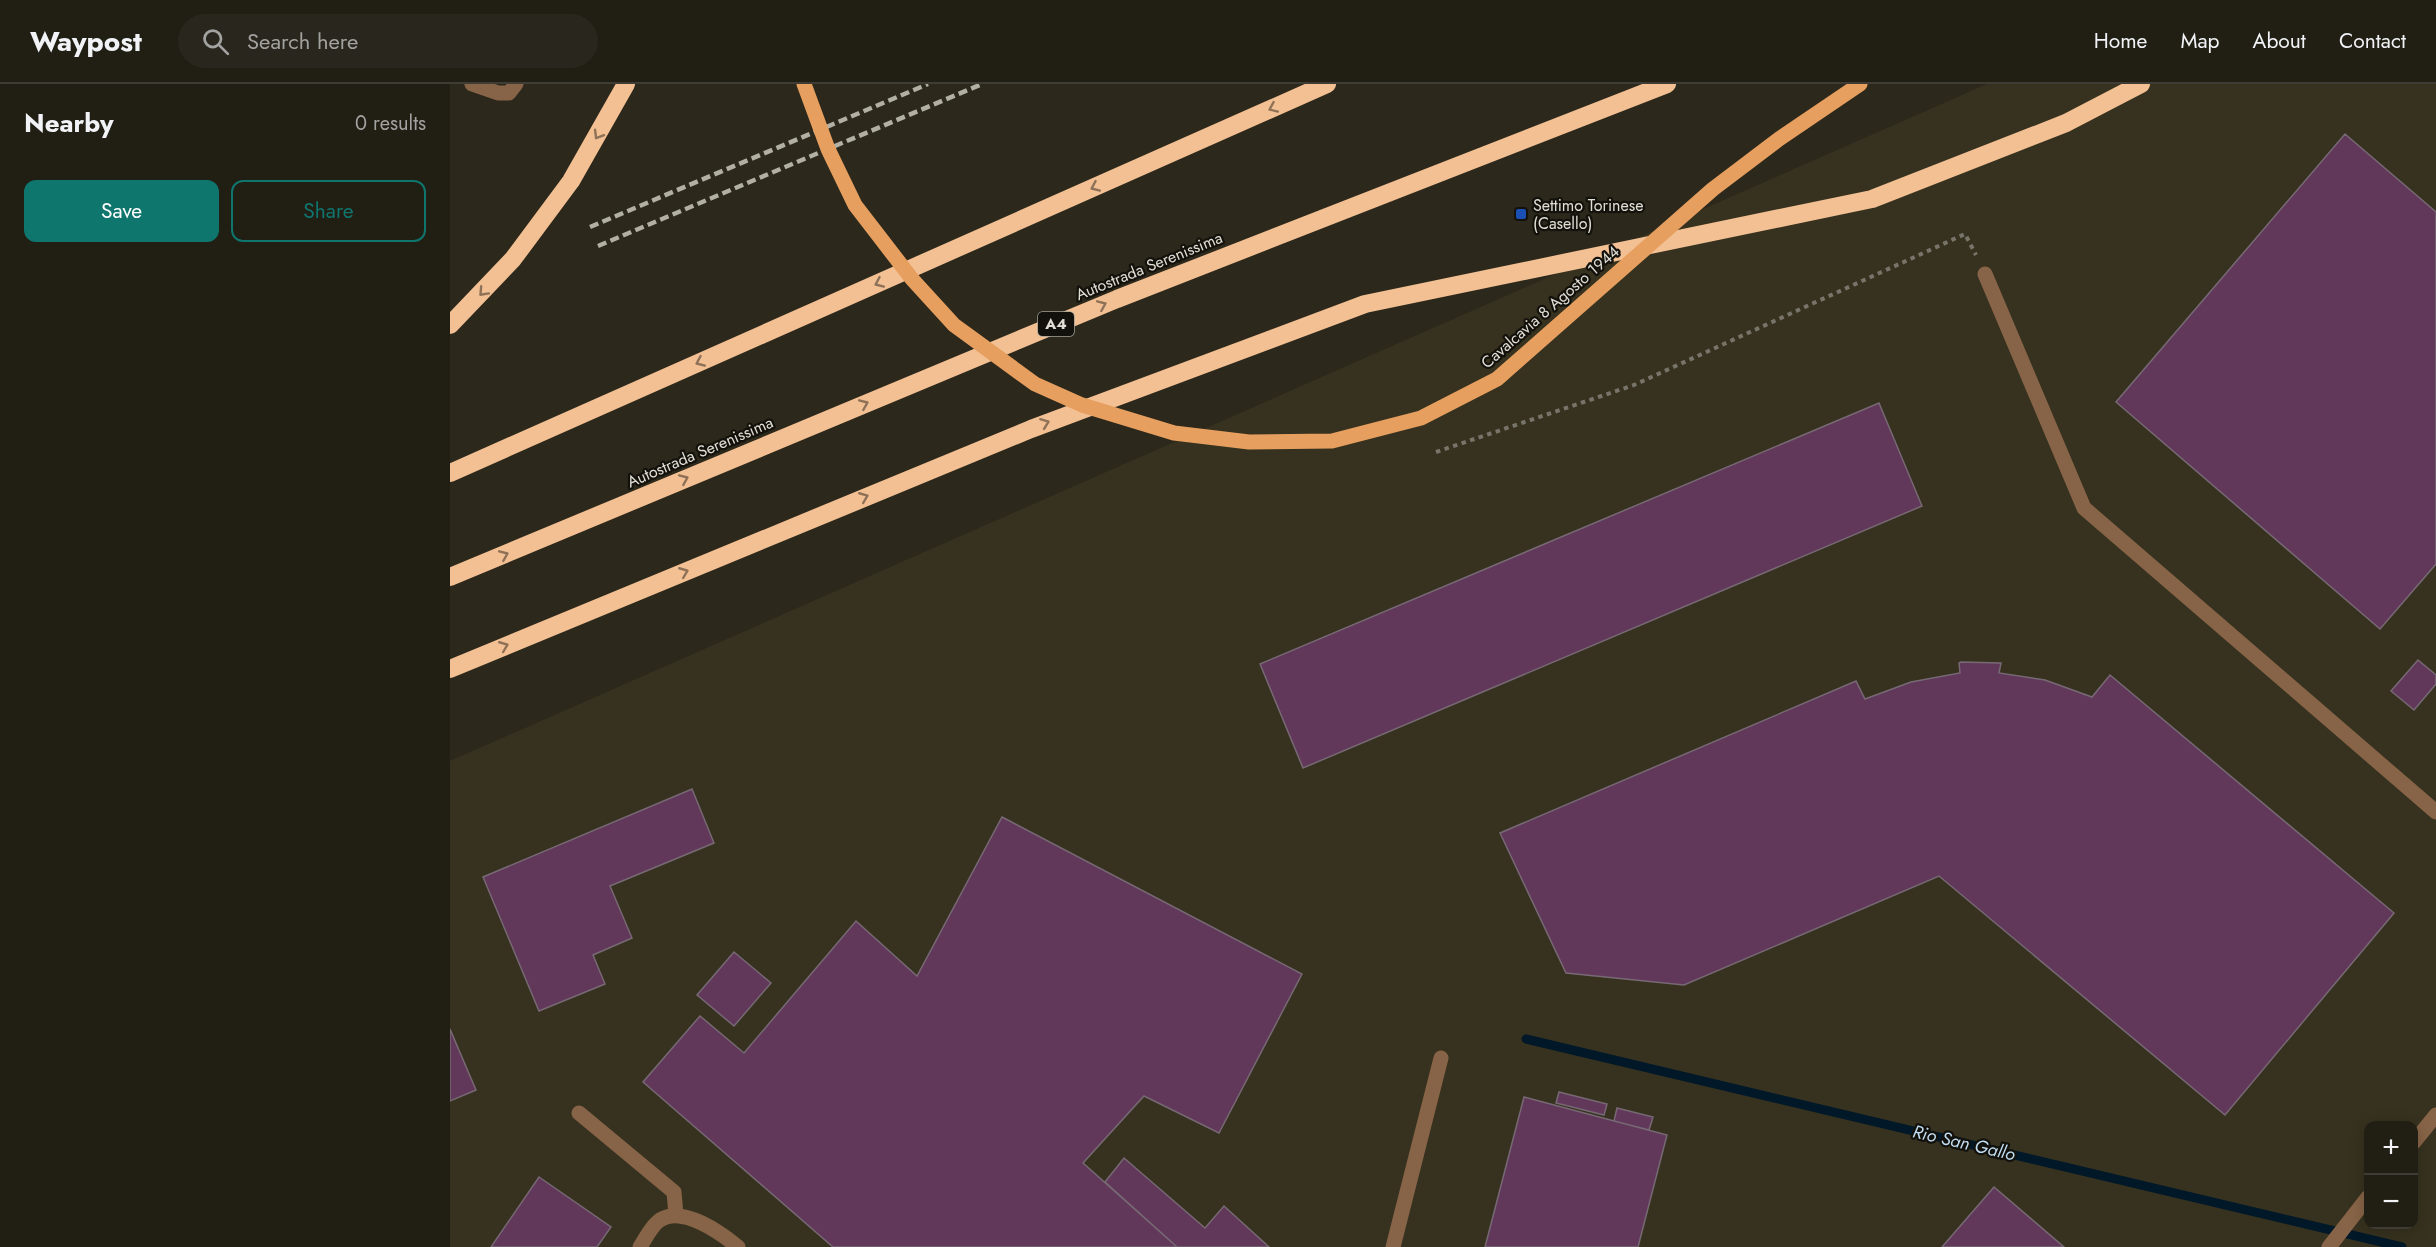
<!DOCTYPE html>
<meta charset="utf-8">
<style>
body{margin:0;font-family:Jost,sans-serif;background:#29271d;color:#f1f3f6}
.controls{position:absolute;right:18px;bottom:18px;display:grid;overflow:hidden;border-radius:12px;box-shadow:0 3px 15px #0003}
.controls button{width:54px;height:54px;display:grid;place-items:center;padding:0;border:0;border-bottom:2px solid #3e3c34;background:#211e14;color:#f1f3f6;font:30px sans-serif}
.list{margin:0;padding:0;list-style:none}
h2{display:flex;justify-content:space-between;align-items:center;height:78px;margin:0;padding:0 24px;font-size:26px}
h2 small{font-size:20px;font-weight:400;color:#a2a2a0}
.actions{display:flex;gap:12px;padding:18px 24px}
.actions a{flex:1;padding:14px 0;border:2px solid #0f766e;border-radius:12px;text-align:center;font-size:21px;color:#0f766e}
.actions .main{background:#0f766e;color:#fff}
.icon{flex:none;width:33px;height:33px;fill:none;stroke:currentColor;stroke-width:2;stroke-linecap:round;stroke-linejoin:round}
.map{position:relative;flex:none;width:1986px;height:1163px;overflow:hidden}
header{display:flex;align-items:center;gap:36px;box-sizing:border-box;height:84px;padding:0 30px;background:#211e14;border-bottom:2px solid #3e3c34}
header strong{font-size:28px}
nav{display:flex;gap:33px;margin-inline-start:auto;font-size:21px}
.search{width:420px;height:54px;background:#29271d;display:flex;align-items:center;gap:15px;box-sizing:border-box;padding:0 21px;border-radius:33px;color:#a2a2a0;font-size:22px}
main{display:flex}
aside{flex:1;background:#211e14}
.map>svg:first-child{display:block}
.built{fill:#37321f;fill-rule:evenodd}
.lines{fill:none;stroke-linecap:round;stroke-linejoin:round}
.stream{stroke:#011829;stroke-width:9}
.building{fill:#61385a;stroke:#776974;stroke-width:1.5}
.path{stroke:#777469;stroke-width:4;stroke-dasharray:4.5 4.5;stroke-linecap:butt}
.minor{stroke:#876447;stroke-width:15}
.highway{stroke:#f3c094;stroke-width:18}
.rail{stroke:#b2afa5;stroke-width:4.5;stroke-dasharray:9 4.5;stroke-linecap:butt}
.major-bridge{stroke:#e69f5f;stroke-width:15}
.highway-bridge{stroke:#f3c094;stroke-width:18}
.oneway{stroke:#8e7156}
.transit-dot{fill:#1a4fb4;stroke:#13110b;stroke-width:2}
.labels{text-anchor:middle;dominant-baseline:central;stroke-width:4.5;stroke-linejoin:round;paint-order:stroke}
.shield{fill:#13110b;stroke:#a2a098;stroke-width:1.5}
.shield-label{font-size:15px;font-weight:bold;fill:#e0ded5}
.poi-label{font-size:16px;fill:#e0ded5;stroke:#13110b;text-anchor:start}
.street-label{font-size:16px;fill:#e0ded5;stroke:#13110b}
.water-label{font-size:18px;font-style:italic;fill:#c1ddf3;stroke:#13110b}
</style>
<header>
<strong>Waypost</strong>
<div class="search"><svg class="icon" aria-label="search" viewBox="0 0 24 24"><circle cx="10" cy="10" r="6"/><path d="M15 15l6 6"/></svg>Search here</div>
<nav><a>Home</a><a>Map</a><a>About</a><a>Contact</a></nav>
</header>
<main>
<aside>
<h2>Nearby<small>0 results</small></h2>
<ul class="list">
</ul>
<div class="actions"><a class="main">Save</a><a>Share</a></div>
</aside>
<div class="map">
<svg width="1986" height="1163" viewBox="0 0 1986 1163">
<rect width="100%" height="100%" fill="#2c281b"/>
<path class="built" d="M 1537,0 L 1986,0 L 1986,1163 L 0,1163 L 0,677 ZM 1918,1042 L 1964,1042 L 1964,1140 L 1918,1140 Z"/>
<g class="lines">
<path class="stream" d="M 1076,955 L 1952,1163"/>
</g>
<path class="building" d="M 1895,50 L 1986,128 L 1986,480 L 1930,545 L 1666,318 Z
M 1429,319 L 1472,422 L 853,684 L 810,580 Z
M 1968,576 L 1986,591 L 1986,600 L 1964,626 L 1941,607 Z
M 1511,578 L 1551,579 L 1549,589 L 1595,596 L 1642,613 L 1660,591 L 1944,829 L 1775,1031 L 1489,792 L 1234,901 L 1116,889 L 1050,749 L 1406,597 L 1415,615 L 1461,598 L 1510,589 L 1509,579 Z
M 242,705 L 264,759 L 160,802 L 182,854 L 143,871 L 155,900 L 89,927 L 33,793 Z
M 552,733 L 852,890 L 769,1049 L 694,1012 L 633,1079 L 727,1163 L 383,1163 L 193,998 L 250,932 L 294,969 L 406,837 L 467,892 Z
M 284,868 L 321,899 L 284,942 L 247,911 Z
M 0,945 L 26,1006 L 0,1017 Z
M 1109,1008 L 1157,1020 L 1154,1031 L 1106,1019 Z
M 1074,1013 L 1217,1051 L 1188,1163 L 1035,1163 Z
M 1167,1024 L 1203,1033 L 1199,1046 L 1164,1037 Z
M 674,1074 L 755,1144 L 774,1122 L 819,1163 L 727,1163 L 655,1098 Z
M 89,1093 L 161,1143 L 147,1163 L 41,1163 Z
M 1544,1103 L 1614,1163 L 1492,1163 Z"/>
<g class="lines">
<path class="path" d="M 986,368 L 1184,301 L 1515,150 L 1526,171"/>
<path class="minor" d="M 22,0 L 48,9 L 59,9 L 66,0
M 1535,190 L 1634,424 L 1986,728
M 129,1029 L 224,1108 L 226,1131
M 1964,1058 L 1986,1031
M 190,1163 C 195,1155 202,1141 210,1136 C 232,1121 271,1149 288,1163
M 943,1163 L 991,974
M 1879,1163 L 1918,1113"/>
<path class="highway" d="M 0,389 L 877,0
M 0,493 L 667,215 L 1217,0
M 0,585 L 581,345 L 915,220 L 1422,115 L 1616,39 L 1691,0"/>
<path class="rail" d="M 140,143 L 478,0
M 148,162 L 532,0"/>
<path class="major-bridge" d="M 354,0 L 378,65 L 405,121 L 462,195 L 504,241 L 585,300 L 632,321 L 724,349 L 799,358 L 882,357 L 971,334 L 1047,295 L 1263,105 L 1329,55 L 1410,0"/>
<path class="highway-bridge" d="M 0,241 L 63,175 L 121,97 L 176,0"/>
</g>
<defs><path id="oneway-chevron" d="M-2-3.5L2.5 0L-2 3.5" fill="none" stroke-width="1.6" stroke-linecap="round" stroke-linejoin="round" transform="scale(1.5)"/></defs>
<g class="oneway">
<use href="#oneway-chevron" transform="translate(823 24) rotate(156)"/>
<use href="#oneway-chevron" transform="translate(148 51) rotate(121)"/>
<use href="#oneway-chevron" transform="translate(645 103) rotate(156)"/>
<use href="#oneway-chevron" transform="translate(429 199) rotate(156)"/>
<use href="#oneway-chevron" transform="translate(33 208) rotate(133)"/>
<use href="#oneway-chevron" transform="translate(652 221) rotate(-23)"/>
<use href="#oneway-chevron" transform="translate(250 278) rotate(156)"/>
<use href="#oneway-chevron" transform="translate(414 320) rotate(-23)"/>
<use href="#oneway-chevron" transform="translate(595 339) rotate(-21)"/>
<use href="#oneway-chevron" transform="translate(234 395) rotate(-23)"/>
<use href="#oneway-chevron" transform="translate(414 413) rotate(-22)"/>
<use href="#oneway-chevron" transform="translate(54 471) rotate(-23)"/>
<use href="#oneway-chevron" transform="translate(234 488) rotate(-22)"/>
<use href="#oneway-chevron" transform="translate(54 562) rotate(-22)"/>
</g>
<rect class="transit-dot" x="1065" y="124" width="12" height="12" rx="3"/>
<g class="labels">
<rect class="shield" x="588" y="228" width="36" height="24" rx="4.5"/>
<g class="shield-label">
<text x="606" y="240">A4</text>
</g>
<g class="poi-label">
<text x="1083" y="121">Settimo Torinese<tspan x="1083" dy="18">(Casello)</tspan></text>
</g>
<g class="street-label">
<text transform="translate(699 182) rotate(-22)">Autostrada Serenissima</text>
<text transform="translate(1100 223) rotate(-41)">Cavalcavia 8 Agosto 1944</text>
<text transform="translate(250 368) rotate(-23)">Autostrada Serenissima</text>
</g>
<g class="water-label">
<text transform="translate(1514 1059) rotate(13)">Rio San Gallo</text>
</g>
</g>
</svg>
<div class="controls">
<button>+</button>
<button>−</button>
</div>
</div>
</main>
